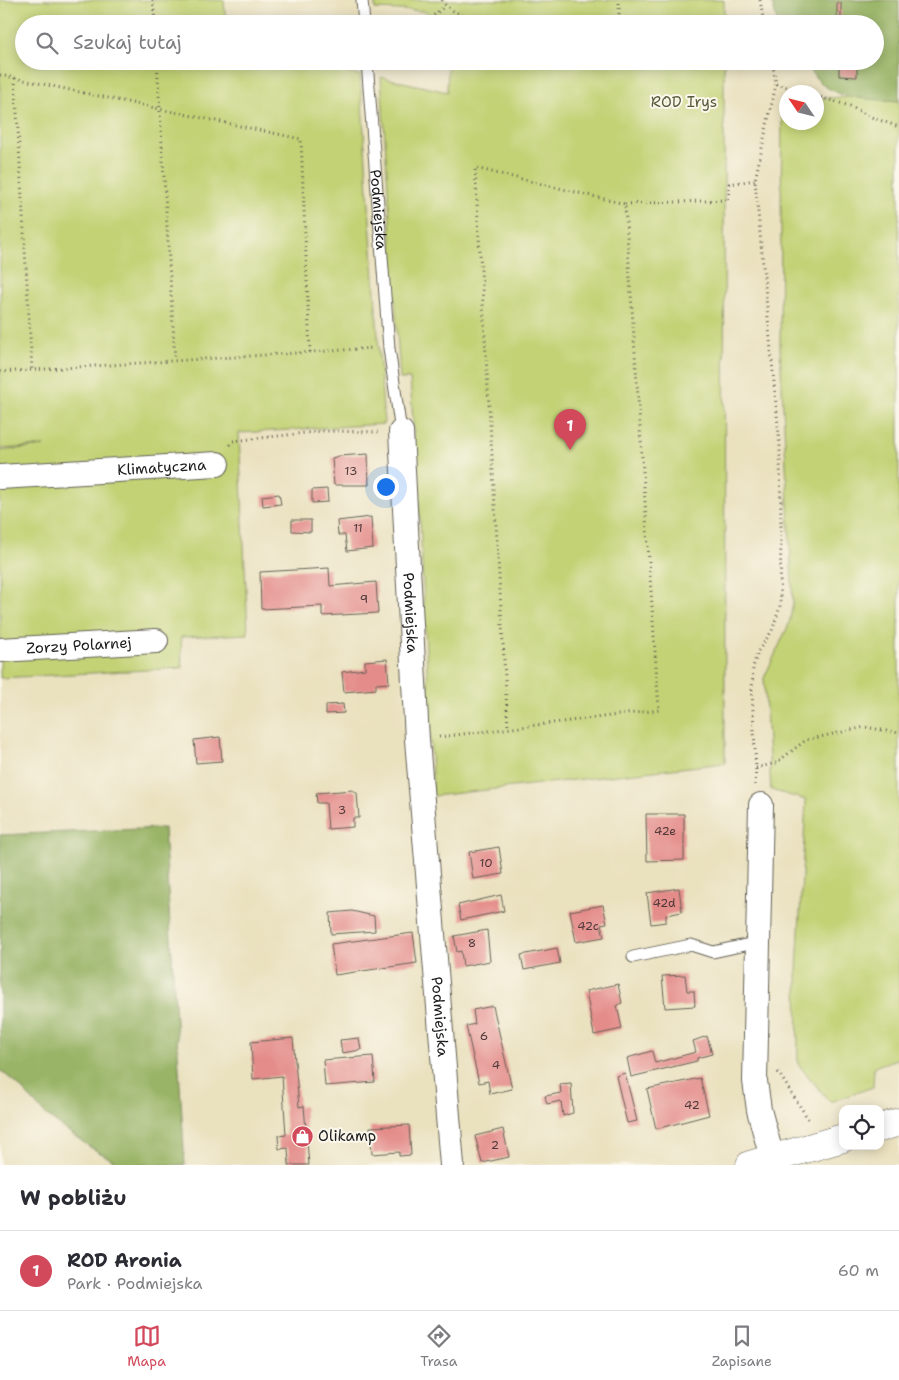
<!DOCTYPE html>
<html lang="pl">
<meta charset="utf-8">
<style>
body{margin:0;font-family:"Shantell Sans",sans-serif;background:#f7f7f7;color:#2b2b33}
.controls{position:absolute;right:15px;bottom:15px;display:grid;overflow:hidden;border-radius:10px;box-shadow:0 2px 12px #0003}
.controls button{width:45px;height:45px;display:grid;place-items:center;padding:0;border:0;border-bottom:1px solid #e1e1e2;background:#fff;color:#2b2b33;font:25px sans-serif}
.compass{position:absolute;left:779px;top:85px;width:45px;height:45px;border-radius:50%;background:#fff;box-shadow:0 2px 12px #0003;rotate:305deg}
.you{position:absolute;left:385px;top:486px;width:18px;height:18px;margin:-12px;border:4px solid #fff;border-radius:50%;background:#1a73e8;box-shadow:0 0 0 8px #1a73e833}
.badge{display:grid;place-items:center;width:32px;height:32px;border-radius:50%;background:#d1495b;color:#fff;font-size:16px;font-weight:700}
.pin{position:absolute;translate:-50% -41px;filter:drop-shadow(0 1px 2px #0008)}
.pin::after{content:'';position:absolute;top:26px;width:18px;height:15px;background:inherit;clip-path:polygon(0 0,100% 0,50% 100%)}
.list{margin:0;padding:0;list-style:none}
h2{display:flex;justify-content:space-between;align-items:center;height:65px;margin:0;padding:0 20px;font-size:21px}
h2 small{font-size:16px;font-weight:400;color:#7c7c81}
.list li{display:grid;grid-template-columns:32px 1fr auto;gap:15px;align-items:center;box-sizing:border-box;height:80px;padding:0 20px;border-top:1px solid #e1e1e2}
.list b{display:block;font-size:19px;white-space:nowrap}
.list p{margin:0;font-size:16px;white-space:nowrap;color:#7c7c81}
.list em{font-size:16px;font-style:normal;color:#7c7c81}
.icon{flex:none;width:28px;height:28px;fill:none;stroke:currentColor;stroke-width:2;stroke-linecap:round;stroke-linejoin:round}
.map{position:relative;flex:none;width:899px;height:1165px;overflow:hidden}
.search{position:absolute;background:#fff;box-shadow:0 2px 12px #0003;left:15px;right:15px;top:15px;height:55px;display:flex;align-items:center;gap:12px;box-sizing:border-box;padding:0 18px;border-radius:28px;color:#7c7c81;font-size:19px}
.sheet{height:145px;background:#fff}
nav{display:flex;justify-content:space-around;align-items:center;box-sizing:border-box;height:70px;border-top:1px solid #e1e1e2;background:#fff;font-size:14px;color:#7c7c81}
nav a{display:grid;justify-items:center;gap:2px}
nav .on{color:#d1495b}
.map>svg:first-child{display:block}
.green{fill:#c2d275;stroke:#6f7748}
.forest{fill:#99b466;stroke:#5a6841}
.building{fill:#e48c8a}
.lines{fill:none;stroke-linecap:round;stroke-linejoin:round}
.service-casing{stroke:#646155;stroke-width:13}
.minor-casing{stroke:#646155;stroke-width:26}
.tertiary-casing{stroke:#646155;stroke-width:29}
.path{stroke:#646155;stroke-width:3;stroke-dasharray:1 4;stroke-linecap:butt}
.service{stroke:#fff;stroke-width:11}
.minor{stroke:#fff;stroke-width:24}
.tertiary{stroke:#fff;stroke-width:28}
.labels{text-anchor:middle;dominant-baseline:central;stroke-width:4;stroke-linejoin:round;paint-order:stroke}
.number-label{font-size:12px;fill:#4e3838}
.park-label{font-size:15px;fill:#565c3b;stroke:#fbf7ec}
.street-label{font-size:15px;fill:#1c1c1c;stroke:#fbf7ec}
.poi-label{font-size:15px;fill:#1c1c1c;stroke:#fbf7ec;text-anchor:start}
</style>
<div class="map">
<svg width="899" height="1165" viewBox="0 0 899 1165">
<rect width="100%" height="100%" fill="#fbf7ec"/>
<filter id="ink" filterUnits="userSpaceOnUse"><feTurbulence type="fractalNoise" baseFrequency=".02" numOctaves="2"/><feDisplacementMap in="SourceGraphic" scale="10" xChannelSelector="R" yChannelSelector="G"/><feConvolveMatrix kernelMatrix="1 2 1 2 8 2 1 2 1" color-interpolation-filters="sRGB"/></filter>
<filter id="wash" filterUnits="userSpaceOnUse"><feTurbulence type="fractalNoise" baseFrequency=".0096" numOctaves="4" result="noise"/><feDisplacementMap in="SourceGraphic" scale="20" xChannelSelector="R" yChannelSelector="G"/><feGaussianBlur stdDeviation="1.12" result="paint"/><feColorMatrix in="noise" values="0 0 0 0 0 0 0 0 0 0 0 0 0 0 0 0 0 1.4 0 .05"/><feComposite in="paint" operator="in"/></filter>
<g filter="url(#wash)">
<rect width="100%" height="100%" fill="#eae1bf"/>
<path class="green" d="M 0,0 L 224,0 L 226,24 L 24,24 L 24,61 L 289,61 L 360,75 L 384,424 L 239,433 L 248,634 L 181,637 L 182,668 L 0,678 L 0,451 L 44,446 L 0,449 Z
M 375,0 L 724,0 L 724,24 L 448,24 L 423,11 L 375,9 Z
M 448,61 L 724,61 L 725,763 L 433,796 L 420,521 L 410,379 L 400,379 L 381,77 L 447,92 Z
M 849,97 L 899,101 L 899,1058 L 874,1067 L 873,1087 L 830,1102 L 798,1064 L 797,970 L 806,800 L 771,790 L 764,678 L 789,624 L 793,603 L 780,348 L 782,99 L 786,99 L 786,122 L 816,122 L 817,98 Z"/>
<path class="forest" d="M 771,0 L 899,0 L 899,101 C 873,99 842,101 821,83 C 814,77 809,68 804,61 L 875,61 L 875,24 L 778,24 Z
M 164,828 L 185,1165 L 134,1165 L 120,1164 L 90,1147 L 47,1116 L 17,1084 L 0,1070 L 0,835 Z"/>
<g id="blocks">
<path class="building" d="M 837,2 L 841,3 L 841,23 L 837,22 Z
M 839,61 L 857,61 L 857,77 L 839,76 Z
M 368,454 L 369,485 L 334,485 L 332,458 L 339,456 Z
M 327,489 L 328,502 L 312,503 L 312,490 Z
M 279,494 L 281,504 L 263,506 L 262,496 Z
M 371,517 L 373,548 L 347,551 L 345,535 L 338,535 L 337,521 Z
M 292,520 L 311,520 L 311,532 L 292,531 Z
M 329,568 L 330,586 L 376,582 L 378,613 L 322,616 L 322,606 L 261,609 L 260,572 Z
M 387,659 L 389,683 L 376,684 L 376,689 L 344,692 L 342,672 L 365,669 L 365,661 Z
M 343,704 L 344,713 L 326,714 L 326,705 Z
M 220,737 L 222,761 L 196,763 L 194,740 Z
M 353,790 L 357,793 L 359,818 L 353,818 L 353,827 L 328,829 L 326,803 L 317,803 L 316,793 Z
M 646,814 L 684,814 L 684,860 L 647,861 Z
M 499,847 L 503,874 L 473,879 L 469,852 Z
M 679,888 L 682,912 L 666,915 L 666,922 L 651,924 L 647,893 Z
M 501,895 L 504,911 L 461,920 L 458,905 Z
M 603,905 L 607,923 L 601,924 L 604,937 L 576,942 L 570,911 Z
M 352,911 L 374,916 L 375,931 L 331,934 L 330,913 Z
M 487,930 L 490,961 L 463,966 L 461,951 L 457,952 L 454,936 Z
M 413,933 L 417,963 L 335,975 L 331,944 Z
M 557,948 L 560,963 L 524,970 L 521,955 Z
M 685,975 L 687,991 L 694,991 L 695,1006 L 665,1008 L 662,976 Z
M 618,984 L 622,1003 L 617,1005 L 622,1029 L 594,1035 L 586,991 Z
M 493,1006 L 512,1089 L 490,1094 L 488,1081 L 479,1083 L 466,1026 L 475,1024 L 473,1010 Z
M 707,1036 L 712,1054 L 697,1058 L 697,1061 L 631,1077 L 627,1058 L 652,1051 L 655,1063 L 696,1052 L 693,1041 Z
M 293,1038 L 299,1107 L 304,1106 L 309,1165 L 289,1165 L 288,1148 L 279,1149 L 278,1136 L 286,1135 L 282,1076 L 253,1079 L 251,1042 Z
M 359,1038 L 361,1050 L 342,1053 L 340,1040 Z
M 373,1056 L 375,1082 L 325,1086 L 323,1060 Z
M 625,1073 L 637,1121 L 627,1123 L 616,1076 Z
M 700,1078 L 709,1115 L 656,1129 L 647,1089 Z
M 571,1083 L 573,1113 L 563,1116 L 561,1101 L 547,1104 L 545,1096 L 561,1093 L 560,1084 Z
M 409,1125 L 411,1155 L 399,1156 L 399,1152 L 372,1154 L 370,1127 Z
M 503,1129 L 509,1157 L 482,1163 L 475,1136 Z"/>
</g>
</g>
<g filter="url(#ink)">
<use href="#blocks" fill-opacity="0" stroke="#646155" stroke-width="1"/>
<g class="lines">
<defs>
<g id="service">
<path d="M 362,0 L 364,24"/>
<path id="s1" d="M 367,61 L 389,348 L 401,432"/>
<path d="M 633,957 L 691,945 L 713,952 L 759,942"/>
</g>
<g id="minor">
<path id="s2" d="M 401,432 L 417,740 L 452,1165"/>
<path id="s3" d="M 0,477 L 217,464"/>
<path id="s4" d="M 0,650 L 156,641"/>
<path d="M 761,805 L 755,1081 L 759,1110 L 774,1165"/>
</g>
<path id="tertiary" d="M 880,1128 L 899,1122
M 750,1165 L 843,1138"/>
</defs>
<use href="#service" class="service-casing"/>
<use href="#minor" class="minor-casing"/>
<use href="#tertiary" class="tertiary-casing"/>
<path class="path" d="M 153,0 L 155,24
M 442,0 C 449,16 484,21 500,24
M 760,0 L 764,24
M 429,24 L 433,16 L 445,6
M 619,24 L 619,0
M 157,61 L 175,360
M 0,75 L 301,139 L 310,352
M 15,78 L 32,369
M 776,84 L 805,92
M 816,96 L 850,106 L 871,117 L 899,127
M 625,204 L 729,200 L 729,184 L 755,180
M 0,372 L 374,348
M 230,445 L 233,441 L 323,431 L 378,432
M 439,737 L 659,710 L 625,204 L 475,168 L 508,728
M 756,768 L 776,763 L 806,740 L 865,727 L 899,733
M 755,785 L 756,768 L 752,692 L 753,667 L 758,651 L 772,631 L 780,607 L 781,532 L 780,446 L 755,180 L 776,84 L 772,61
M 778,1072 L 810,1122"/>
<use href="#service" class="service"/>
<use href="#minor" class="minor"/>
<use href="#tertiary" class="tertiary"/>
</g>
</g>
<defs>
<symbol id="shop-disc" viewBox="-11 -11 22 22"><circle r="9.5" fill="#d1495b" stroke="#fbf7ec"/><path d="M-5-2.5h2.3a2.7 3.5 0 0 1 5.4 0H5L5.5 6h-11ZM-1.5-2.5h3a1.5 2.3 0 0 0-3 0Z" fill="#fff"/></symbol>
</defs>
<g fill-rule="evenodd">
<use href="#shop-disc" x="290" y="1124" width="25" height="25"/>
</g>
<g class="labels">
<g class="number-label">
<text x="351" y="471">13</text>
<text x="358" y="528">11</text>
<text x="364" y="599">9</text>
<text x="342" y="810">3</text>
<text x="665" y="831">42e</text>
<text x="486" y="863">10</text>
<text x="664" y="903">42d</text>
<text x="588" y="926">42c</text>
<text x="472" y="943">8</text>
<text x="484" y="1036">6</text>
<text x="496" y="1065">4</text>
<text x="692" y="1105">42</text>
<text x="495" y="1145">2</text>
</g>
<g class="park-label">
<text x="684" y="102">ROD Irys</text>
</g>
<g class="street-label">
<text stroke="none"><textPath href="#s1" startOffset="149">Podmiejska</textPath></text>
<text stroke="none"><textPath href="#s3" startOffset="162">Klimatyczna</textPath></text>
<text stroke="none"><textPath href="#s2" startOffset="181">Podmiejska</textPath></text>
<text stroke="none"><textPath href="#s4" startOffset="79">Zorzy Polarnej</textPath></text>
<text stroke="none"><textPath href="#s2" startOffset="586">Podmiejska</textPath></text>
</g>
<g class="poi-label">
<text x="318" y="1136">Olikamp</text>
</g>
</g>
</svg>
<div class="controls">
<button><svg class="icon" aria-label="locate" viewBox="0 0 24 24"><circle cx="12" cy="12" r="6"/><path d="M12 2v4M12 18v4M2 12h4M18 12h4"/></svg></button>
</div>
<svg class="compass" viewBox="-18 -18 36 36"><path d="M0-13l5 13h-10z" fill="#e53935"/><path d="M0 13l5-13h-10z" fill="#7c7c81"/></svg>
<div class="you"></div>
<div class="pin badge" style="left:570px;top:450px">1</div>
<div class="search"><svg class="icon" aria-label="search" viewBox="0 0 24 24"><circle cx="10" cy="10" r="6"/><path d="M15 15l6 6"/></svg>Szukaj tutaj</div>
</div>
<section class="sheet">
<h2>W pobliżu<small></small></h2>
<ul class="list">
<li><span class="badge">1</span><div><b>ROD Aronia</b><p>Park · Podmiejska</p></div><em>60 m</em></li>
</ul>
</section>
<nav>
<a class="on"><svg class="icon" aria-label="map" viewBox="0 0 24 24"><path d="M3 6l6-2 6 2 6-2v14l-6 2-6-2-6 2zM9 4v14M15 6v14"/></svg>Mapa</a>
<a><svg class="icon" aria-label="directions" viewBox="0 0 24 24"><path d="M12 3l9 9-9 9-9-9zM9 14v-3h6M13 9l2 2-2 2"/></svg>Trasa</a>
<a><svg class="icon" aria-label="saved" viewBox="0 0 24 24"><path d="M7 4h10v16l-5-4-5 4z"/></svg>Zapisane</a>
</nav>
